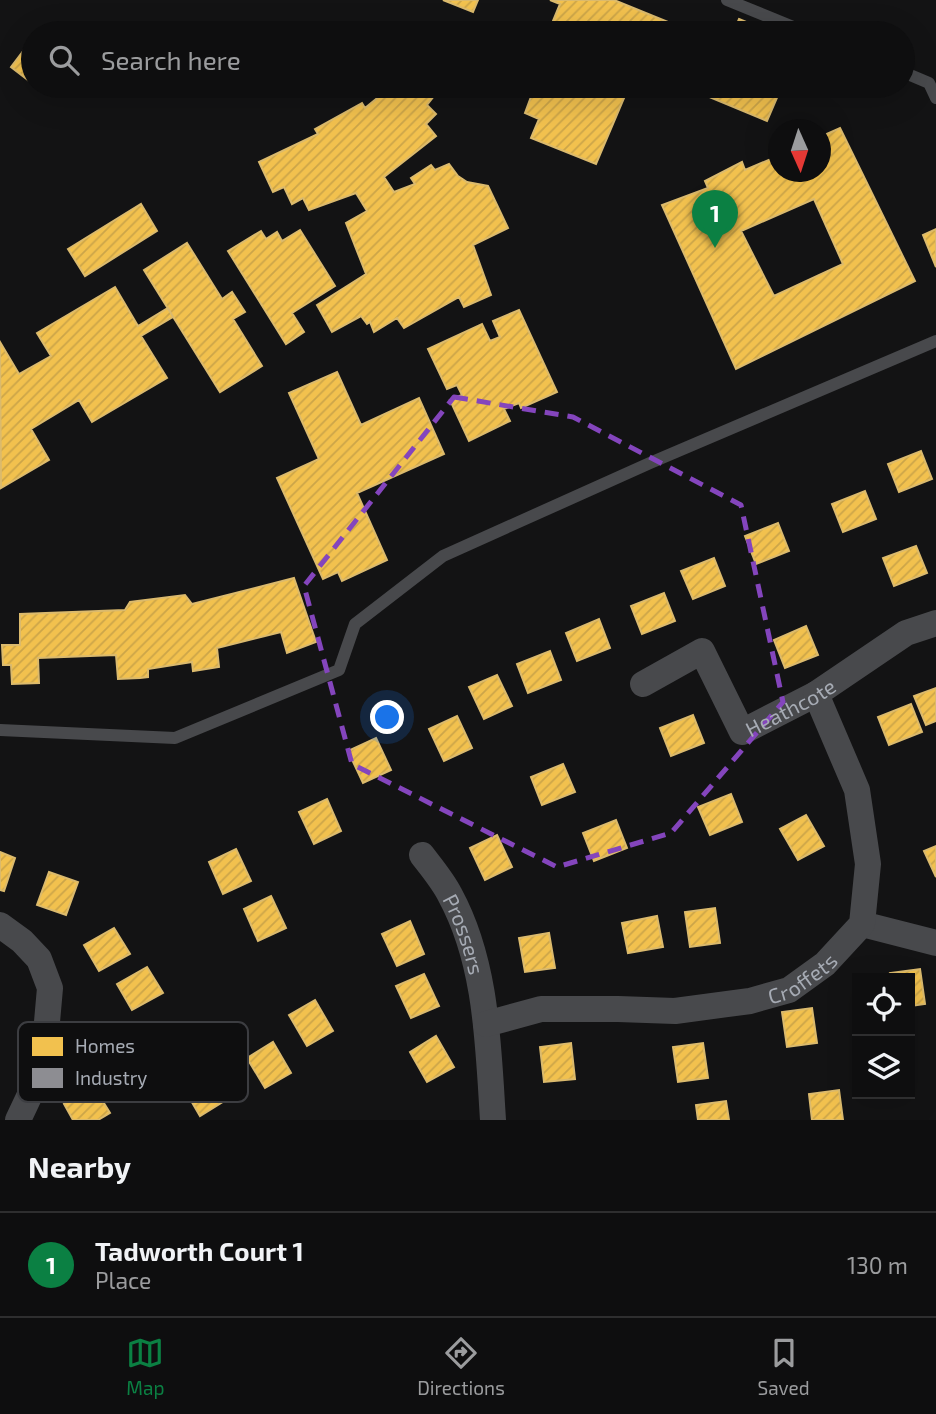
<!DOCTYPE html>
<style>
body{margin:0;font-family:"Exo 2",sans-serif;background:#1c1c1d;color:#f1f3f6}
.controls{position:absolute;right:21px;bottom:21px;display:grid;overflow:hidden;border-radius:0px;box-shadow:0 7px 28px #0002}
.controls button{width:63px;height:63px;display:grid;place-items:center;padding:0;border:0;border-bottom:2px solid #2e2e2f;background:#0e0e0f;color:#f1f3f6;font:35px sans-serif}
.compass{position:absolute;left:768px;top:119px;width:63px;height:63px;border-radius:50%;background:#0e0e0f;box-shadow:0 7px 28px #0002;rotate:177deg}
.you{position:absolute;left:388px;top:718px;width:24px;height:24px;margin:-18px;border:5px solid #fff;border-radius:50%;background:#1a73e8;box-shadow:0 0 0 10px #1a73e833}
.badge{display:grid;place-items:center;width:46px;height:46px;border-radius:50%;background:#0b8043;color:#fff;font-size:23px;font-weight:700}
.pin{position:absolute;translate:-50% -58px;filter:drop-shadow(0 2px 4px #0008)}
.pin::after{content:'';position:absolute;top:37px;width:24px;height:21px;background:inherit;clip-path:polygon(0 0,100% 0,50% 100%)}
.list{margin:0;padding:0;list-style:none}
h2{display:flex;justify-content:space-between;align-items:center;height:91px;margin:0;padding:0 28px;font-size:30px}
h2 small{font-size:23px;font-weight:400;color:#9b9c9e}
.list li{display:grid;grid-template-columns:46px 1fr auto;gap:21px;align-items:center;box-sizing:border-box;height:105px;padding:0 28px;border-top:2px solid #2e2e2f}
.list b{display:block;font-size:26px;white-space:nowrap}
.list p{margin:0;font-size:23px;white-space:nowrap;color:#9b9c9e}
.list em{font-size:23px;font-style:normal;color:#9b9c9e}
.icon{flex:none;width:38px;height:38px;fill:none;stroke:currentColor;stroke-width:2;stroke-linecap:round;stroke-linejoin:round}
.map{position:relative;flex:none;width:936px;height:1120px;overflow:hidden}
.search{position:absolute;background:#0e0e0f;box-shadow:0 7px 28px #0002;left:21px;right:21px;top:21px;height:77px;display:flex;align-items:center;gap:18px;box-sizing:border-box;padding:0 24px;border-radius:38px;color:#9b9c9e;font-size:26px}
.sheet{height:196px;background:#0e0e0f}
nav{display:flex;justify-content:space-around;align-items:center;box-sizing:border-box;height:98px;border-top:2px solid #2e2e2f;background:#0e0e0f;font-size:19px;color:#9b9c9e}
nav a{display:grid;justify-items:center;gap:4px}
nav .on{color:#0b8043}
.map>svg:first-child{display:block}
.homes{fill:url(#homes-hatch);stroke:#dbba6d;stroke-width:2;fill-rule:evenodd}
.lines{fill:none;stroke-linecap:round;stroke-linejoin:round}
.service{stroke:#48494c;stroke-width:12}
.minor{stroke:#48494c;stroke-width:26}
.marked{fill:none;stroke:#8445bd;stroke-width:5;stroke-dasharray:14 9;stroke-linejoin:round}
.labels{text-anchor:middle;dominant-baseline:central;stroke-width:7;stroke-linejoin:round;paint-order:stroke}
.street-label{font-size:21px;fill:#a6abb4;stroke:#0e0e0f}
.key{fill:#0e0e0f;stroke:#3c3d41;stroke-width:2}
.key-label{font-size:19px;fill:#a6abb4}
</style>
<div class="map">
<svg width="936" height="1120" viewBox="0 0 936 1120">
<defs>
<pattern id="homes-hatch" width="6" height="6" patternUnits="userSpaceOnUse" patternTransform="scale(1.75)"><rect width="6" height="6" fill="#f2c14e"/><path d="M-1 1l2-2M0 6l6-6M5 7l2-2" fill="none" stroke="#cca549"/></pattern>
</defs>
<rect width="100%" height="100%" fill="#131314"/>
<path class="homes" d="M 443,0 L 478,0 L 473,12 Z
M 550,0 L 614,0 L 695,33 L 548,33 L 560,4 Z
M 739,19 L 773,33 L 733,33 Z
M 33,38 L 33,84 L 11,67 Z
M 392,86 L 426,86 L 434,96 L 427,105 L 436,114 L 426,124 L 436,136 L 384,177 L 394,192 L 415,184 L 411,178 L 431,165 L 435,170 L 449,164 L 458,176 L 467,182 L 488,186 L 508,228 L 473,245 L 491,295 L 464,307 L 459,297 L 404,328 L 397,318 L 374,332 L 370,322 L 367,324 L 361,316 L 332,332 L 317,305 L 366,274 L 346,223 L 367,211 L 356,193 L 309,210 L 303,198 L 292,204 L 284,187 L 273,192 L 259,162 L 318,134 L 315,129 L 362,103 L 365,108 Z
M 526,86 L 594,86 L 624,98 L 596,164 L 531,138 L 539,119 L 525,113 L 532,94 L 524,91 Z
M 683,86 L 782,86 L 767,121 Z
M 840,128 L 915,281 L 736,369 L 662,205 L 708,188 L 705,181 L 742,162 L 745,170 L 778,156 L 778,172 L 820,172 L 820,137 ZM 814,199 L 843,264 L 774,296 L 741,231 Z
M 141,204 L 157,231 L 85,276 L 68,249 Z
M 936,229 L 936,267 L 923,235 Z
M 300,230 L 335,286 L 292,313 L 304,332 L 286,344 L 228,251 L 261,231 L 266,239 L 277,232 L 282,241 Z
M 187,243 L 222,299 L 232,292 L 245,312 L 233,319 L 262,366 L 220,392 L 144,270 Z
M 115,287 L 138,326 L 168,308 L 173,317 L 141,336 L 167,378 L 92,422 L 79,400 L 31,429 L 49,460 L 1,488 L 0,342 L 19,374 L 51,356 L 37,333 Z
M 519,310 L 557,392 L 521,408 L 519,403 L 504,409 L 510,421 L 469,441 L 450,400 L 462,395 L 457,385 L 447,389 L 428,349 L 482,324 L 490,341 L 500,337 L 493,321 Z
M 337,372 L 361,425 L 419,398 L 444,454 L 357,493 L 387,560 L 342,581 L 338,572 L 323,579 L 277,478 L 319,459 L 289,393 Z
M 921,451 L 932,479 L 899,492 L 888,464 Z
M 865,491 L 876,519 L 843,532 L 832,504 Z
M 778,523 L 789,551 L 756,564 L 745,536 Z
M 916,546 L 927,573 L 894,586 L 883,558 Z
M 714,558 L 725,586 L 693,599 L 681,571 Z
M 294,578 L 316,642 L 287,653 L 281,632 L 217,648 L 219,667 L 193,671 L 192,662 L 148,669 L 148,677 L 140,678 L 118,679 L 116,655 L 38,658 L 39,683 L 12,684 L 11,665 L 3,665 L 2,645 L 20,645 L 20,614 L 125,610 L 130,602 L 185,595 L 192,604 Z
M 664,593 L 675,621 L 642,634 L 631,606 Z
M 599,619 L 610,648 L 577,661 L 566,633 Z
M 806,626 L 818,655 L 785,668 L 774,640 Z
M 550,651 L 561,680 L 528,693 L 517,664 Z
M 497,675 L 512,706 L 484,719 L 469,687 Z
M 936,688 L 936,721 L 926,725 L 914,696 Z
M 911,704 L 922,732 L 889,745 L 878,717 Z
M 693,715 L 704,743 L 671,756 L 660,728 Z
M 457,716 L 472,748 L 444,761 L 429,729 Z
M 376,738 L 391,770 L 363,783 L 348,751 Z
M 563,764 L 575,792 L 542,805 L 531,777 Z
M 731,794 L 742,822 L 710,835 L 698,807 Z
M 327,799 L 341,831 L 314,844 L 299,812 Z
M 806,815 L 824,846 L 798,860 L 780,829 Z
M 616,820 L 627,848 L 594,861 L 583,833 Z
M 497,835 L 512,867 L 485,880 L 470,848 Z
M 936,846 L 936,877 L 924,851 Z
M 236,849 L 251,881 L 223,894 L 209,862 Z
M 0,852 L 15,858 L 4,891 L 0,890 Z
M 49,872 L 78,882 L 66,915 L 37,905 Z
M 271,896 L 286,928 L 258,941 L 244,909 Z
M 715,908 L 720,943 L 690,947 L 685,912 Z
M 657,916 L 663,947 L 628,953 L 622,923 Z
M 410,921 L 424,954 L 397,966 L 382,934 Z
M 114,928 L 130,954 L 99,971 L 84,945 Z
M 549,933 L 555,968 L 525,972 L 519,938 Z
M 147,967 L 163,993 L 132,1010 L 117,984 Z
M 920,969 L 925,1004 L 910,1006 L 910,978 L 891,978 L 890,973 Z
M 424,974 L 439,1006 L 411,1018 L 396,986 Z
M 315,1000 L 333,1031 L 307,1046 L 289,1015 Z
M 812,1008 L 817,1043 L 787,1047 L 782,1012 Z
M 436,1036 L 454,1067 L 427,1082 L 410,1052 Z
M 273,1042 L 291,1073 L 265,1088 L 247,1058 Z
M 571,1043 L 575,1079 L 544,1082 L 540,1047 Z
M 703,1043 L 708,1078 L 678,1082 L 673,1047 Z
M 208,1070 L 226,1100 L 200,1116 L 182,1085 Z
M 94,1087 L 110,1113 L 98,1120 L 73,1120 L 64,1104 Z
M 839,1090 L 843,1120 L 812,1120 L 809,1094 Z
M 726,1101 L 729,1120 L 698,1120 L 696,1105 Z"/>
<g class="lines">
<path class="service" d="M 727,0 L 808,33
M 903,72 L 929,83 L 936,98
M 0,730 L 175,738 L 339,670 L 355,624 L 443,556 L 650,463 L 936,341"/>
<g class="minor">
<path id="s1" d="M 643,684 L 702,651 L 742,732 L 816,694 L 906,633 L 936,623"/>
<path id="s2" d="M 422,855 C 432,868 443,881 450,895 C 487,963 488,1044 493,1120"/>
<path d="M 862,924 L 936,943"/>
<path d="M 0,925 L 22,941 L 39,959 L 50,988 L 43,1067 L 18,1120"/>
<path id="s3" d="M 486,1024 L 541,1009 L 618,1009 L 675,1011 L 750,1001 L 789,990 L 825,964 L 862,924 L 868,864 L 857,790 L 816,694"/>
</g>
</g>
<path class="marked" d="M 454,397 L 573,417 L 741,505 L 783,702 L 671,833 L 557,867 L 352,764 L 304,586 Z"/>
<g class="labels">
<g class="street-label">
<text stroke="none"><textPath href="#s1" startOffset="212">Heathcote</textPath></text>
<text stroke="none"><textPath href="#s2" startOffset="91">Prossers</textPath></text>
<text stroke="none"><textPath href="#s3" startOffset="324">Croffets</textPath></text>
</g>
</g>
<rect x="18" y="1022" width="230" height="80" rx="10" class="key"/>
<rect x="32" y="1037" width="31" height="19" fill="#f2c14e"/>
<rect x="32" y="1068" width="31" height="20" fill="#8d8d92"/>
<g class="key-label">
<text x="75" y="1053">Homes</text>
<text x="75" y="1085">Industry</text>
</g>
</svg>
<div class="controls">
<button><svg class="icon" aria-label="locate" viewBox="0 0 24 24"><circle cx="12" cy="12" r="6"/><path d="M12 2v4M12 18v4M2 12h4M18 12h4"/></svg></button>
<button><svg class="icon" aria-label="layers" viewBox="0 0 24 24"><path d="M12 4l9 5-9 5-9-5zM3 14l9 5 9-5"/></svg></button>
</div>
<svg class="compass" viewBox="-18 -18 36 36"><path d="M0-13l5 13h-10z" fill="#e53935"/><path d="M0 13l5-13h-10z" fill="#9b9c9e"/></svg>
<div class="you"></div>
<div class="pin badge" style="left:715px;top:248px">1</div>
<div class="search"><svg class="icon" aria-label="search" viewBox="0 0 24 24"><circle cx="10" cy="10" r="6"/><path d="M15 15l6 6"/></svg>Search here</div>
</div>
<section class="sheet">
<h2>Nearby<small></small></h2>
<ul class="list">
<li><span class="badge">1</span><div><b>Tadworth Court 1</b><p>Place</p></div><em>130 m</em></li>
</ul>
</section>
<nav>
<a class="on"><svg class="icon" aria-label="map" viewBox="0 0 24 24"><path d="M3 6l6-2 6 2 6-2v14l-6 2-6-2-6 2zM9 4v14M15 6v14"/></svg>Map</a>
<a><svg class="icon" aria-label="directions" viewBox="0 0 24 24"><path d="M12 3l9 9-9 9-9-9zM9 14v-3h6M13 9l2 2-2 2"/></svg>Directions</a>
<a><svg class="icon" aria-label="saved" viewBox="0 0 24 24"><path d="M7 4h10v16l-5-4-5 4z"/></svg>Saved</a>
</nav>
